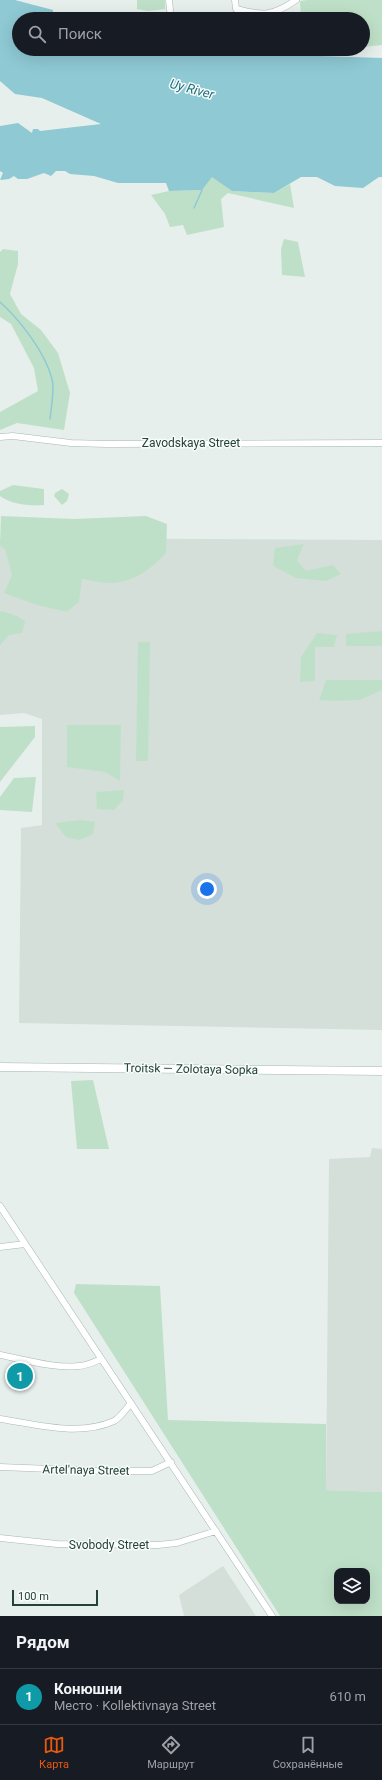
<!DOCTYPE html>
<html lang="ru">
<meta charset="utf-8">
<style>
body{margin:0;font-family:Roboto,sans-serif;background:#20242c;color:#f1f3f6}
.controls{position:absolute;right:12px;bottom:12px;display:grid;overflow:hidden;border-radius:8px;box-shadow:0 4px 16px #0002}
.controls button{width:36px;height:36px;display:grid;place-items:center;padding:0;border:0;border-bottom:1px solid #363941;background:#171b24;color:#f1f3f6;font:20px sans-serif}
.scale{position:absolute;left:12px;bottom:10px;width:86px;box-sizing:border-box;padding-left:4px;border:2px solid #24423a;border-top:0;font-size:11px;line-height:14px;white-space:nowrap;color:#24423a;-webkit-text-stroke:3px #f7fbf9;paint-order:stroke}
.you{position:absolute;left:207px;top:889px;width:14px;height:14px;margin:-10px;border:3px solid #fff;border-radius:50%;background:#1a73e8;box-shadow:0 0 0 6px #1a73e833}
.badge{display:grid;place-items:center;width:26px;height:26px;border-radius:50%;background:#ea580c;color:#fff;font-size:13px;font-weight:700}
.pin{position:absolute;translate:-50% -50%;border:2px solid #fff;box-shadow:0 1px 4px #0006}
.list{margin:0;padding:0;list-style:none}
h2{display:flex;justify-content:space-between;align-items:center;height:52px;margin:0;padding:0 16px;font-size:17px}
h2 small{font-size:13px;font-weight:400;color:#9ea1a6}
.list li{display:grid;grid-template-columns:26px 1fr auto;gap:12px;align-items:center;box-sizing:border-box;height:56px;padding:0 16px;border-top:1px solid #363941}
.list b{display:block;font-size:15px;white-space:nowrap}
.list p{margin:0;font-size:13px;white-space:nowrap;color:#9ea1a6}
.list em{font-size:13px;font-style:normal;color:#9ea1a6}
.icon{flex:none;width:22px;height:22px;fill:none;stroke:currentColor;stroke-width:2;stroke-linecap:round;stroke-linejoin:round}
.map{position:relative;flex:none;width:382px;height:1616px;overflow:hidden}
.search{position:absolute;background:#171b24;box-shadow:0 4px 16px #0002;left:12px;right:12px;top:12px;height:44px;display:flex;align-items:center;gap:10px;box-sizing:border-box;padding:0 14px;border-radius:22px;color:#9ea1a6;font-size:15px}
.sheet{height:108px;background:#171b24}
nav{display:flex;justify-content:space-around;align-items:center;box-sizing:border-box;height:56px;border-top:1px solid #363941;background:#171b24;font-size:11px;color:#9ea1a6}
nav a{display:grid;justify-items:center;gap:2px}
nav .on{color:#ea580c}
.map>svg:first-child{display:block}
.built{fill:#d4dfda}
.green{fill:#bfe0c8;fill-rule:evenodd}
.water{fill:#8ec9d4}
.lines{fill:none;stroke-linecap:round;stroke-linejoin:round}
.stream{stroke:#8ec9d4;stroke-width:1.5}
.minor-casing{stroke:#a8b8b2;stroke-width:7}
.tertiary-casing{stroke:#a8b8b2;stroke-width:9}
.minor{stroke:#fff;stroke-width:6}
.tertiary{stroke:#fff;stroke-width:8}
.labels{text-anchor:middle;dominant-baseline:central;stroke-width:3;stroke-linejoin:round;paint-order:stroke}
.street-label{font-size:12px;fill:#24423a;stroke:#f7fbf9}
.water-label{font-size:13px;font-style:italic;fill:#1c6f80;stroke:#f7fbf9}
</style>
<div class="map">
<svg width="382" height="1616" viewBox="0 0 382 1616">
<rect width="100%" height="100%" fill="#e6efeb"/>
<path class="built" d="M 0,538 L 382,540 L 382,1030 L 19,1023 L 21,828 L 42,825 L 42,719 L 24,713 L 0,715 Z
M 372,1148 L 382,1149 L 382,1492 L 326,1490 L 329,1159 L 370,1157 Z
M 223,1566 L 256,1616 L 184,1616 L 179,1595 Z"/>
<path class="green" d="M 137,0 L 165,0 L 165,9 L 148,11 L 137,9 Z
M 307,0 L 382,0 L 382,45 L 363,47 L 363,19 L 301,19 L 300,1 Z
M 212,176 L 232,191 L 274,193 L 290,184 L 294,208 L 228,193 L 221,199 L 224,227 L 187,235 L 183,225 L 170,227 L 165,214 L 151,195 L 169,191 L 202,190 Z
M 284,239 L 298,242 L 305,277 L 282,275 L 281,249 Z
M 3,249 L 18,251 L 18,264 L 10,294 L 21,314 L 41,330 L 58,353 L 70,393 L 64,430 L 17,423 L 0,430 L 0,412 L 38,391 L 34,368 L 11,324 L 0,317 L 0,252 Z
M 13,485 L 44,489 L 44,505 C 29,506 13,505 0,496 L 0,491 Z
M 62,489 L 69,494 L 67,501 L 62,505 L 54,496 L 55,493 Z
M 1,516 L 74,519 L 146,516 L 167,524 L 166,553 C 151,569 133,583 110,583 C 101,583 91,580 82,579 L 79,602 L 67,612 L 37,605 L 4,593 L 12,575 L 5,549 L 0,546 Z
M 304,544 L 297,560 L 306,571 L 333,565 L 341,574 L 326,581 L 296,578 L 273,566 L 275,548 Z
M 2,611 L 17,616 L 25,621 L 22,633 L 9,635 L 0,645 L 0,612 Z
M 382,631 L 382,646 L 346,646 L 346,634 Z
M 317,633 L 337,635 L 334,647 L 315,647 L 315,681 L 300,682 L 301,657 Z
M 138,642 L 150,642 L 148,761 L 136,761 Z
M 326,680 L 382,680 L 382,690 L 360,700 L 332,701 L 319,700 Z
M 67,725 L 121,725 L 120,781 L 105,772 L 67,767 Z
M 35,726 L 35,737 L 0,782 L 0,727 Z
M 36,777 L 32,812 L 0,810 L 0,797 L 14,778 Z
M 124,790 L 123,800 L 114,810 L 97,809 L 96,792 Z
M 81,820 L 95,822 L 93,834 L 79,840 L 66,837 L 55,823 Z
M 93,1080 L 109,1149 L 77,1149 L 71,1081 Z
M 76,1284 L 160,1286 L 168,1420 L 326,1424 L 326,1490 L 382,1492 L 382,1616 L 280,1616 L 74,1293 ZM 337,1571 L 367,1571 L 367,1601 L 337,1601 Z"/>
<path class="water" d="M 0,0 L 15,0 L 53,10 L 53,19 L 19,19 L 19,49 L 186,49 L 212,53 L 220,49 L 236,51 L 274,49 L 291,53 L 321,56 L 382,58 L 382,177 L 379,177 L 363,188 L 335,186 L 317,177 L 301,177 L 274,193 L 232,191 L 212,177 L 202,190 L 169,191 L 166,183 L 118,183 L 94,176 L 70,174 L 65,171 L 56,171 L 51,176 L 44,173 L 27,179 L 18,179 L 14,176 L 9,179 L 0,180 L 3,173 L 0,171 L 0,126 L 18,123 L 32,133 L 33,129 L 38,129 L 40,131 L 101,124 L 42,98 L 15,94 L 0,81 Z"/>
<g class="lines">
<path class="stream" d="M 194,208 L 202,190
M 0,302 C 20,320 45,352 52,379 C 55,388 51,409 50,419"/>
<defs>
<path id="minor" d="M 169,0 L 170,10
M 235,0 L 236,9 C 263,16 273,16 296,0
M 0,437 L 13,436 L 71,443 L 106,444 L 382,443
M 0,1206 L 272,1616
M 0,1247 L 25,1244
M 0,1355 C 22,1359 56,1369 78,1366 C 86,1366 94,1362 101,1359
M 0,1419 C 36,1424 78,1437 114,1421 C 120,1418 126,1409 131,1403
M 0,1467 L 103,1471 L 152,1471 L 171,1462
M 0,1538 L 57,1544 L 158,1545 L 177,1543 L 216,1531"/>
<path id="tertiary" d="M 0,1067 L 382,1071"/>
</defs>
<use href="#minor" class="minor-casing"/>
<use href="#tertiary" class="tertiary-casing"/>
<use href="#minor" class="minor"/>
<use href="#tertiary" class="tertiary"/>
</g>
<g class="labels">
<g class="street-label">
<text x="191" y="443">Zavodskaya Street</text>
<text transform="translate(191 1069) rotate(1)">Troitsk — Zolotaya Sopka</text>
<text transform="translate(86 1470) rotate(1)">Artel'naya Street</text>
<text x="109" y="1545">Svobody Street</text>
</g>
<g class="water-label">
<text transform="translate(192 89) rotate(15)">Uy River</text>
</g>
</g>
</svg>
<div class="controls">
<button><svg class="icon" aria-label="layers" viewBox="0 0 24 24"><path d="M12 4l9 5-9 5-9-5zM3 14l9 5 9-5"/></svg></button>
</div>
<div class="scale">100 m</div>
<div class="you"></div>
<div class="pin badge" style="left:20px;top:1376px;background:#0f9aa8">1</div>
<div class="search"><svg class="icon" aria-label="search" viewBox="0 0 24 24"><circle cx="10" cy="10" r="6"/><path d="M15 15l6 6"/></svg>Поиск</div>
</div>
<section class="sheet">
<h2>Рядом<small></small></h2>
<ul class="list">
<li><span class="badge" style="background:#0f9aa8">1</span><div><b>Конюшни</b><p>Место · Kollektivnaya Street</p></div><em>610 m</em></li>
</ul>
</section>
<nav>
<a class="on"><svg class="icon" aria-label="map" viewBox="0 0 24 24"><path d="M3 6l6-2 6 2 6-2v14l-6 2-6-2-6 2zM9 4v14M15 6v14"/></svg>Карта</a>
<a><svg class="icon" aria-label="directions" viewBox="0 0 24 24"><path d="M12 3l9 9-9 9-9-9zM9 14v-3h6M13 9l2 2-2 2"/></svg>Маршрут</a>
<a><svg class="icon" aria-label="saved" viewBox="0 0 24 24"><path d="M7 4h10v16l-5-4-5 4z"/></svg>Сохранённые</a>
</nav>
